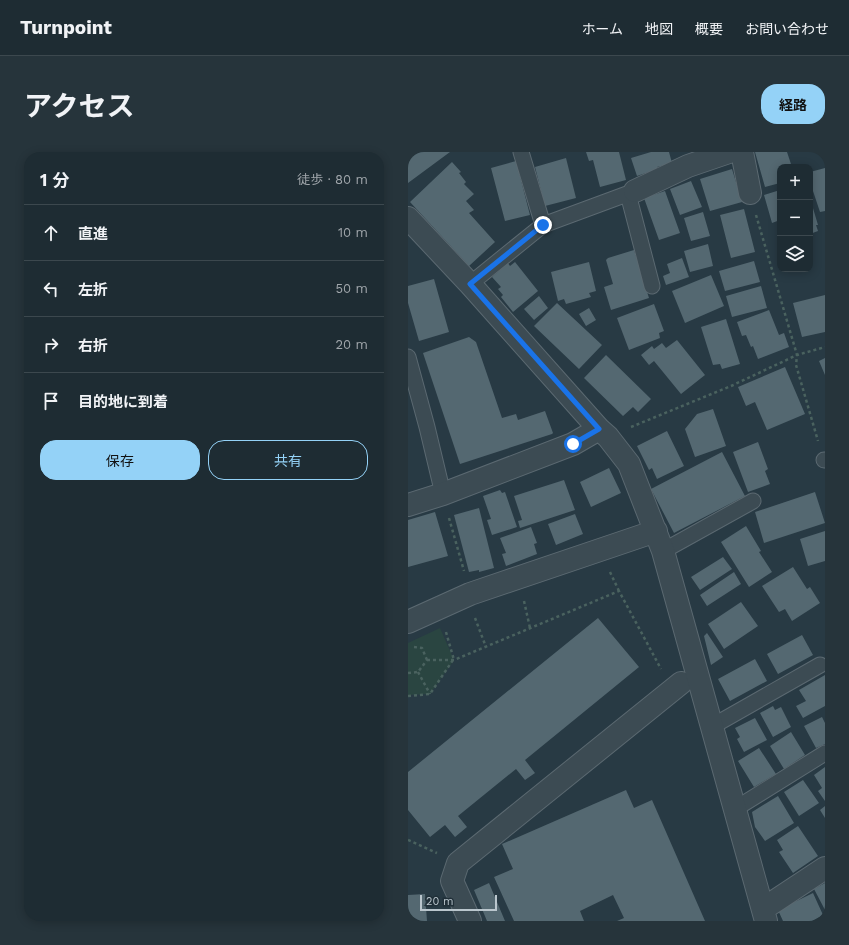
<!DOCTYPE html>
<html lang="ja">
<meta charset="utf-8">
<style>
body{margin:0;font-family:"Work Sans","Noto Sans JP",sans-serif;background:#26343b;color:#f1f3f6}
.controls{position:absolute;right:12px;top:12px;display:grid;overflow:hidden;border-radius:8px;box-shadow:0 2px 10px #0003}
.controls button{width:36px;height:36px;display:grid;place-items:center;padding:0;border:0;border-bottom:1px solid #3c484e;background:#1e2c33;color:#f1f3f6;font:20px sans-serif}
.scale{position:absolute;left:12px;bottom:10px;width:77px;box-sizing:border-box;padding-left:4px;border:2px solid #bac6cd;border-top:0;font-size:11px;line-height:14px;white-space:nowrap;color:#bac6cd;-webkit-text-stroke:3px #213039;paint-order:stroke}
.stop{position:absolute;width:12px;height:12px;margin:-9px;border:3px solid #1a73e8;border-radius:50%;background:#fff}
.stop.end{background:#1a73e8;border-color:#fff;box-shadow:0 1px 4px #0008}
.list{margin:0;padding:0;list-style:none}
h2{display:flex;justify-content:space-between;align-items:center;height:52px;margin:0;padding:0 16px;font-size:17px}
h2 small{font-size:13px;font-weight:400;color:#a1a7ac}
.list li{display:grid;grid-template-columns:26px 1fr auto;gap:12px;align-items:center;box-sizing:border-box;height:56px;padding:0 16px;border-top:1px solid #3c484e}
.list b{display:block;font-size:15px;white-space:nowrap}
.list em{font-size:13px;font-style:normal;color:#a1a7ac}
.actions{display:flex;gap:8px;padding:12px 16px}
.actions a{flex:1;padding:9px 0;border:1px solid #94d2f7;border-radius:16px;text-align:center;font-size:14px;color:#94d2f7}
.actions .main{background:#94d2f7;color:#111}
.icon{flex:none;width:22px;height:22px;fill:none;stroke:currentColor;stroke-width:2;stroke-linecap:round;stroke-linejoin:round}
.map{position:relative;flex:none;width:417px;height:769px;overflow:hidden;border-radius:16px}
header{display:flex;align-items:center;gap:24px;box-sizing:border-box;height:56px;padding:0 20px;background:#1e2c33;border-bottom:1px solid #3c484e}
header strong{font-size:19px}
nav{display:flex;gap:22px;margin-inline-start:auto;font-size:14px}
.intro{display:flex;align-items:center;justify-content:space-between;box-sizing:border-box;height:96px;padding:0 24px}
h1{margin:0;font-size:28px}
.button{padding:10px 18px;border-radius:16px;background:#94d2f7;color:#111;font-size:14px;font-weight:700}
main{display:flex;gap:24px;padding:0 24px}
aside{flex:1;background:#1e2c33;border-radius:16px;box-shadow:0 2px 10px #0003}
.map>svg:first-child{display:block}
.green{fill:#2a4541}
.building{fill:#546871}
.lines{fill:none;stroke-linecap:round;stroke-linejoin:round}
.service-casing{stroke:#5b6971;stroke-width:17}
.pedestrian-casing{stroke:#5b6971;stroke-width:24}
.minor-casing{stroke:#5b6971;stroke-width:24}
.path{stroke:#4a625f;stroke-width:2.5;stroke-dasharray:3 3;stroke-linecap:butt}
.service{stroke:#3c4b53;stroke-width:15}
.pedestrian{stroke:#3c4b53;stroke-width:22}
.minor{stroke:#3c4b53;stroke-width:22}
.route{stroke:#1a73e8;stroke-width:5}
</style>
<header>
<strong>Turnpoint</strong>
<nav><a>ホーム</a><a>地図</a><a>概要</a><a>お問い合わせ</a></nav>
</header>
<div class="intro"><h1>アクセス</h1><a class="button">経路</a></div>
<main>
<aside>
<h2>1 分<small>徒歩 · 80 m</small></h2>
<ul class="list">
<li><svg class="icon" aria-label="ahead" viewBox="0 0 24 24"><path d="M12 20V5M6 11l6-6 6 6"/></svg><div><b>直進</b></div><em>10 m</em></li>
<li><svg class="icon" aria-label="left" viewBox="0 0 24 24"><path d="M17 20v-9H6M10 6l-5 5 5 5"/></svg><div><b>左折</b></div><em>50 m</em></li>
<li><svg class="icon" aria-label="right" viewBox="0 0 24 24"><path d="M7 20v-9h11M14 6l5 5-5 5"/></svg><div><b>右折</b></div><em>20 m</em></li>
<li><svg class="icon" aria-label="arrive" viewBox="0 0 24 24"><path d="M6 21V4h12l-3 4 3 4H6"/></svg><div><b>目的地に到着</b></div></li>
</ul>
<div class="actions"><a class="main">保存</a><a>共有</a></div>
</aside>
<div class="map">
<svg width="417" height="769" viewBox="0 0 417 769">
<rect width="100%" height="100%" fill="#283a44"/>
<path class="green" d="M 32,476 L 46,508 L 22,542 L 0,543 L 0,491 Z"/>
<path class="building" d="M 0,0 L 42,0 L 0,31 Z
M 178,0 L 211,0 L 218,28 L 192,35 L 185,8 L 181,9 Z
M 243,0 L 261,0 L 264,11 L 249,15 L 250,17 L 229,24 L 223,6 Z
M 347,0 L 379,0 L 384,15 L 372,15 L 372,31 L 357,35 Z
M 158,6 L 168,46 L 137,54 L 127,15 Z
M 108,9 L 122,63 L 97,69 L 83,16 Z
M 44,10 L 53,20 L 51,21 L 58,30 L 56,32 L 66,42 L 58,49 L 66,58 L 61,61 L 87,90 L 61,114 L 2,50 Z
M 417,16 L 417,59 L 412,60 L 402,30 L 402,20 Z
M 324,17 L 334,50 L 302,59 L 292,27 Z
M 283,29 L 294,55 L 272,63 L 262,37 Z
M 372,38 L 372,68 L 364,71 L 356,43 Z
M 257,39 L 272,81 L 251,88 L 236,46 Z
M 402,46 L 410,73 L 408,73 L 410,79 L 402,82 Z
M 336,57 L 347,100 L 323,106 L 312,63 Z
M 295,60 L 302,84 L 283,89 L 276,66 Z
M 300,92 L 305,114 L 282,120 L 276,99 Z
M 226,98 L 241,146 L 203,158 L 196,135 L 205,132 L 198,108 L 200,106 Z
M 274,106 L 281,125 L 258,133 L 255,124 L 262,121 L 259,112 Z
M 346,109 L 352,130 L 317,139 L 311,119 Z
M 107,110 L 130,139 L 105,160 L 93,145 L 95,143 L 90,137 L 93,135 L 84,125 L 100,111 L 102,114 Z
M 181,110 L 188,139 L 181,141 L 183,145 L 158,152 L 156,147 L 150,149 L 143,120 Z
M 303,123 L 316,154 L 277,171 L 264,139 Z
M 26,127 L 41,180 L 11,189 L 0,151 L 0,134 Z
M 353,134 L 359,156 L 324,165 L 318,144 Z
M 417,143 L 417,180 L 394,185 L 385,151 Z
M 131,144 L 140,156 L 126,168 L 116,157 Z
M 149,151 L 194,193 L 171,217 L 126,174 Z
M 246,152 L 256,179 L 251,181 L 252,186 L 221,198 L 209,166 Z
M 181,156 L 188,168 L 178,174 L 171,162 Z
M 361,158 L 371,183 L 376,181 L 381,195 L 350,207 L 345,194 L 343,195 L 338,183 L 334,184 L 329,170 Z
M 318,167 L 332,212 L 314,217 L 312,212 L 305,213 L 293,175 Z
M 61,185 L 68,190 L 94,266 L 108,262 L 110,268 L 137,259 L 145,281 L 144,282 L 52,312 L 15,201 Z
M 269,188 L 297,223 L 273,242 L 246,209 L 241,213 L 233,203 L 244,194 L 246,197 L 254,191 L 258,196 Z
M 198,203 L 243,247 L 230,260 L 225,255 L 215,264 L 176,226 Z
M 417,206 L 417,223 L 411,209 Z
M 377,215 L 397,262 L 359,278 L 347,250 L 338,254 L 330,235 Z
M 305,257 L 318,294 L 287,305 L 277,277 L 289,262 Z
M 259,279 L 276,314 L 249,327 L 244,316 L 241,318 L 229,294 Z
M 350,290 L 360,317 L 357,319 L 362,332 L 340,340 L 325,300 Z
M 314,300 L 337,344 L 266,381 L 243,337 Z
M 201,316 L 213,341 L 183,355 L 172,330 Z
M 156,328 L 167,358 L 112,376 L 110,369 L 114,368 L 106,344 Z
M 92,338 L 94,341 L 97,340 L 109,375 L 84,383 L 79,368 L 83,367 L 75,344 Z
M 407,340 L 417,371 L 356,391 L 347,360 Z
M 71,356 L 86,416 L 71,420 L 71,418 L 61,420 L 46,363 Z
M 27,360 L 40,404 L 0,415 L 0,368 Z
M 167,362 L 175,382 L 148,393 L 140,372 Z
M 338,374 L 353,399 L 351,400 L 364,420 L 341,435 L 313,390 Z
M 123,375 L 129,391 L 126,392 L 129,402 L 98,414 L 94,402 L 98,401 L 92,386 Z
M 417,379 L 417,409 L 400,414 L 392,387 Z
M 315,405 L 324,417 L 292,438 L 283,425 Z
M 385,415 L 399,437 L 402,435 L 412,451 L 384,469 L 377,457 L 371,460 L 354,434 Z
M 326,420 L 333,432 L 299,454 L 292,443 Z
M 333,450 L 350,474 L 316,497 L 300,472 Z
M 190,466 L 231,515 L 117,608 L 127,621 L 117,628 L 108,617 L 50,664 L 59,675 L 47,685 L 37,673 L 22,685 L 0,658 L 0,620 Z
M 299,481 L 315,505 L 303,513 L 296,484 Z
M 394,483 L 405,503 L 370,522 L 359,502 Z
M 347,507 L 359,529 L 322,549 L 310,527 Z
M 417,523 L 417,554 L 395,566 L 388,554 L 398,549 L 391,538 Z
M 365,554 L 367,558 L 373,555 L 383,575 L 365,585 L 352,561 Z
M 414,565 L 417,571 L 417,592 L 408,596 L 396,574 Z
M 347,566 L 359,588 L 336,600 L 329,587 L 332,585 L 327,576 Z
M 383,580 L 397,603 L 376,617 L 362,594 Z
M 351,596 L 368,622 L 346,635 L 330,609 Z
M 417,615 L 417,649 L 410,639 L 414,636 L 406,623 Z
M 395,628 L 411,651 L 391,664 L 376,640 Z
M 218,638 L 226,656 L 244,648 L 297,769 L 209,769 L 216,766 L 205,743 L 172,759 L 176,769 L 106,769 L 86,725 L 105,717 L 94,692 Z
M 370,644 L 386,671 L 357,689 L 347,675 L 344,660 Z
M 417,654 L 417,666 L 412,658 Z
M 390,674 L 410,704 L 385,721 L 371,700 L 375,698 L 369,688 Z
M 81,731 L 97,769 L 79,769 L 66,738 Z
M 417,731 L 417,758 L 406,737 Z
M 405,741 L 415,763 L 404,769 L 375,769 L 370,758 Z
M 17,742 L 19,769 L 0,769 L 0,743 Z"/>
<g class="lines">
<defs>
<path id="service" d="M 113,0 L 135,73
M 220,42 L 244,134
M 62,132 L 135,73 L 227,39
M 0,205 L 19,275 L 35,342
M 416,308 L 417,308
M 255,399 L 345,349
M 303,575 L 412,513
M 327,657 L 417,601"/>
<path id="pedestrian" d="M 62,769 L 44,729 L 50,711 L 273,531"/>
<path id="minor" d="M 334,0 L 342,41
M 227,39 L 280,14 L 321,0
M 0,66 L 62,132 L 191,277 L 200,285 L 221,312 L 255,399 L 358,769
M 0,353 L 35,342 L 165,292 L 191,277
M 0,470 L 62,442 L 248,379
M 355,757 L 417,716"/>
</defs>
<use href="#service" class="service-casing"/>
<use href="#pedestrian" class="pedestrian-casing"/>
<use href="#minor" class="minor-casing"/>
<path class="path" d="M 348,63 L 389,203 L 388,213 L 410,289
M 223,275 L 323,234 L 389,203 L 417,195
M 41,366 L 56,419
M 202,420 L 211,439
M 116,449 L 122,476
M 67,466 L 78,495
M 38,480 L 46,508
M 6,495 L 14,496 L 19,508
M 19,508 L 46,508 L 211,439 L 253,517
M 10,520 L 22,542
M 0,521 L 10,520 L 19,508
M 0,544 L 22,542 L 45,508
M 0,688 L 29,701"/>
<use href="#service" class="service"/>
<use href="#pedestrian" class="pedestrian"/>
<use href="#minor" class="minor"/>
</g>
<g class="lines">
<path class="route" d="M 135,73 L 62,132 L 191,277 L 165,292"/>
</g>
</svg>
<div class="controls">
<button>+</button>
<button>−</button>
<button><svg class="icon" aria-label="layers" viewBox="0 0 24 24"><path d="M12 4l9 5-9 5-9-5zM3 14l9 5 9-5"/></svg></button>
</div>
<div class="scale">20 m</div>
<div class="stop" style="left:165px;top:292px"></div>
<div class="stop end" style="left:135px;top:73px"></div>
</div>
</main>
